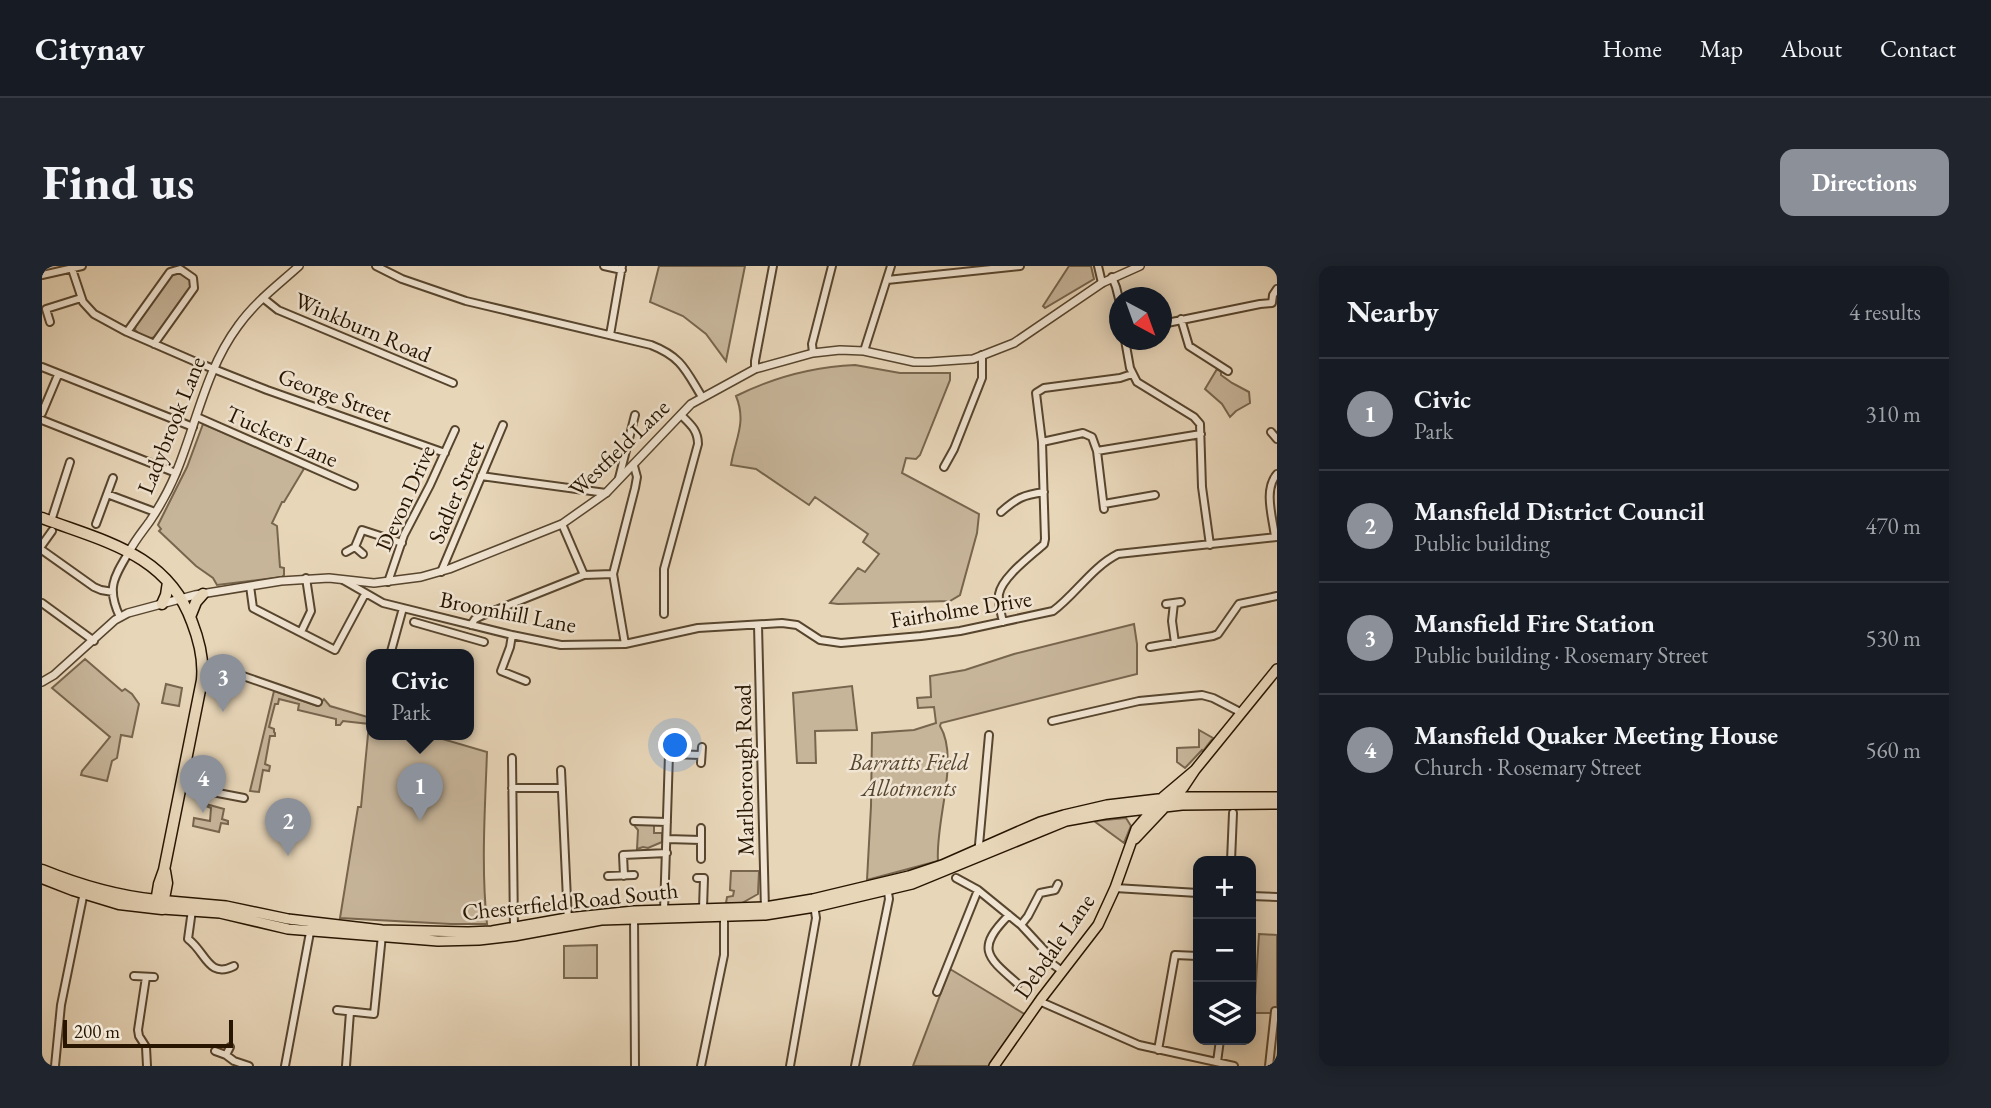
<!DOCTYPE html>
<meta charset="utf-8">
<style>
body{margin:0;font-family:"EB Garamond",serif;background:#20242c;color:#f1f3f6}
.controls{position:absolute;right:21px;bottom:21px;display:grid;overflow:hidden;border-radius:14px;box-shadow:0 4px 18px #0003}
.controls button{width:63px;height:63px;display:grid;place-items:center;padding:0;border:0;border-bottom:2px solid #363941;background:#171b24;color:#f1f3f6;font:35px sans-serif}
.compass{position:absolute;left:1067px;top:21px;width:63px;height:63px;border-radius:50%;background:#171b24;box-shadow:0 4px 18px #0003;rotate:139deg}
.scale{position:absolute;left:21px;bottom:18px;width:170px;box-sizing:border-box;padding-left:7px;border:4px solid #271500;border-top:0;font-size:19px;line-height:24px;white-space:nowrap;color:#271500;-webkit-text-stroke:5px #f0e4d2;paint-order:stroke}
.you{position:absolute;left:634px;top:480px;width:24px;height:24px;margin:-18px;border:5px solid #fff;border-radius:50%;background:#1a73e8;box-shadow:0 0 0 10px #1a73e833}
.badge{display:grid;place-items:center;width:46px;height:46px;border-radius:50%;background:#8c9099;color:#fff;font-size:23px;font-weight:700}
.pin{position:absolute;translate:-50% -58px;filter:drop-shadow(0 2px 4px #0008)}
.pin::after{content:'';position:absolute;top:37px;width:24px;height:21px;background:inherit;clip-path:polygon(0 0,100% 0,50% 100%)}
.popup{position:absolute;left:324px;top:383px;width:108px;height:91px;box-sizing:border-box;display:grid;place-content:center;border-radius:14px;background:#171b24;filter:drop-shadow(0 2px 5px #0005);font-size:23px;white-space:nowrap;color:#9ea1a6}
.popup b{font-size:26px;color:#f1f3f6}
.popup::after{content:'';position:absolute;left:50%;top:100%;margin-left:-14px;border:14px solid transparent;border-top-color:#171b24}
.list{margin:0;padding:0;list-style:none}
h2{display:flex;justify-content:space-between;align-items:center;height:91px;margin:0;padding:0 28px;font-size:30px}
h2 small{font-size:23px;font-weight:400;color:#9ea1a6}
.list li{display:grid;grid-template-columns:46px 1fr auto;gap:21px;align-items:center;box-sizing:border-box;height:112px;padding:0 28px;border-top:2px solid #363941}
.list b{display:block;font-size:26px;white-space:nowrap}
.list p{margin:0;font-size:23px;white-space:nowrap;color:#9ea1a6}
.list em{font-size:23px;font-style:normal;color:#9ea1a6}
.icon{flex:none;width:38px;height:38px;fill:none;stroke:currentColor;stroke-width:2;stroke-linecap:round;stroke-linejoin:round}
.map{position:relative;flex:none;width:1235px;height:800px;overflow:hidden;border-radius:14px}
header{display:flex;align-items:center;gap:42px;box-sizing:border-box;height:98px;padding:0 35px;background:#171b24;border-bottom:2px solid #363941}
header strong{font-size:33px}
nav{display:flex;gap:38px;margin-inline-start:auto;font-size:24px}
.intro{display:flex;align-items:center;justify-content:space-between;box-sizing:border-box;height:168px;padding:0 42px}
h1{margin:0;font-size:49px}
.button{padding:18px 32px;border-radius:14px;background:#8c9099;color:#fff;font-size:24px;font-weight:700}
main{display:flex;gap:42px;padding:0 42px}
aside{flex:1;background:#171b24;border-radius:14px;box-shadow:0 4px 18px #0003}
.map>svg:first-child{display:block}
.green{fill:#c7b59a;stroke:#77654d;stroke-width:2}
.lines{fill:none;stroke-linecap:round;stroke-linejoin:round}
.minor-casing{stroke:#57452e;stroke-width:10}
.tertiary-casing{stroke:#57452e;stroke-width:10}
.primary-casing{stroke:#271500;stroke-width:12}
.trunk-casing{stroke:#271500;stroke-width:13}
.minor{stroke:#f0e4d2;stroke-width:6}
.tertiary{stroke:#f0e4d2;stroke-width:7}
.primary{stroke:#e8d6b9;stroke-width:9}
.trunk{stroke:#e8d6b9;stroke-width:10}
.labels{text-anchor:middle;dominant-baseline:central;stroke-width:5;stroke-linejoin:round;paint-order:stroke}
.street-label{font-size:23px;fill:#271500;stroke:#f0e4d2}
.park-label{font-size:23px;font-style:italic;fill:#57452e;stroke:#f0e4d2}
</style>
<header>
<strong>Citynav</strong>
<nav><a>Home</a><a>Map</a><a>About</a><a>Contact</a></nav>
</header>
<div class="intro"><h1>Find us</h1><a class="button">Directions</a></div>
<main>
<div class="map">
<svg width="1235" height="800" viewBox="0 0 1235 800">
<rect width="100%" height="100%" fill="#e8d6b9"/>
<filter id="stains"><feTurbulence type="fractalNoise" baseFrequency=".00286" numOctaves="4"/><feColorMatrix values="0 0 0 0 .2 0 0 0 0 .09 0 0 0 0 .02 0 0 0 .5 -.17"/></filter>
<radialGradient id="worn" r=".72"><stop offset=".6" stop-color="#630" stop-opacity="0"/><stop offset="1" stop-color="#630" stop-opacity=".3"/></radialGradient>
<path class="green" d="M 617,0 L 703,0 L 684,95 L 664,68 L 641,50 L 608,36 Z
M 1027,0 L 1049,0 L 1052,13 L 1003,42 L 1001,40 Z
M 138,6 L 149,15 L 148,23 L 113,71 C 106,74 98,70 93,64 L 94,57 L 128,11 L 131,7 Z
M 813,99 L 858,107 L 908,107 L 908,114 L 878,189 L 874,193 L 864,192 L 860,207 L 937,248 L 935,267 L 918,329 L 908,335 L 796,338 L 788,337 L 816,302 L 823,306 L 837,288 L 821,276 L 826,268 L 773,231 L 767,239 L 714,203 L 689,199 C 693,173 705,157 694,130 C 732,111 770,101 813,99 Z
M 1175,103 L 1179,106 L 1179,109 L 1190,117 L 1207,126 L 1208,137 L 1194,145 L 1188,151 L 1180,138 L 1163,123 Z
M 161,158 L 263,201 L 242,236 L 240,236 L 230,257 L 235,260 L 238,301 L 242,302 L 242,309 L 240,311 L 175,319 L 171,312 L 154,300 L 117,265 L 119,263 L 116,259 L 145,201 Z
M 1092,358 L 1095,378 L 1095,408 L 899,457 L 898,460 C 918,493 893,555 896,595 L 825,614 L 829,540 L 830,467 L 872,464 L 894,457 L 892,441 L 876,442 L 875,432 L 889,431 L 888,410 L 923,404 L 972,388 Z
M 43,393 L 80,425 L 83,423 L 90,428 L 97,438 L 90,471 L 79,469 L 75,492 L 70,495 L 65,515 L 39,509 L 40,505 L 68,471 L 10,422 Z
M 124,418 L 140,422 L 137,440 L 120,437 Z
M 810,420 L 815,464 L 773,465 L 774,497 L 755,497 L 751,427 Z
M 232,425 L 276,440 L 282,433 L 288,440 L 329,452 L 329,469 L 387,469 L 445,486 C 443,543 439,601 445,658 L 409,658 L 298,652 L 316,541 L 319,541 L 327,458 L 301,455 L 298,459 L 294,459 L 294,453 L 256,444 L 257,438 L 237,433 L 236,438 L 233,438 L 227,461 L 232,463 L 232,466 L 233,467 L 233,470 L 228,470 L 223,498 L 228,500 L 227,505 L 221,504 L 217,526 L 208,525 Z
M 1157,464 L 1171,472 L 1161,485 L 1160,484 L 1143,502 L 1135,496 L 1135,482 L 1157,481 Z
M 164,538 L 182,543 L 180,553 L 186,555 L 186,558 L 179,557 L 177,566 L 151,560 L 152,552 L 168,555 L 169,542 L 164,540 Z
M 1084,552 L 1089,560 L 1082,577 L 1052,555 Z
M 591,558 L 612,558 L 612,567 L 620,567 L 620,576 L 606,582 L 601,581 L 595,583 L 596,564 Z
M 689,605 L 717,605 L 716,628 L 700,637 L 684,637 L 685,631 L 691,630 L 692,625 L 688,624 Z
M 1217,668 L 1235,669 L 1235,742 L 1231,742 L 1229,747 L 1212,747 Z
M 555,679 L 555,712 L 522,712 L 522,680 Z
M 908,703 L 984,749 L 947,800 L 871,800 Z"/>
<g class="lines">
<defs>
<path id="minor" d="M 29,0 L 41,36 L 52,48 L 85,66 L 154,96 L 225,124 L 403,187
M 334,0 L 360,13 L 424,35 L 609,79 C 640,91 644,105 660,131
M 562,0 L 580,4
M 1056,0 L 1060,17
M 0,9 L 40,0
M 1070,11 L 1074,21 L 1078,37
M 845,14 L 978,0
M 221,32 L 236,44 L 411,117
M 1139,53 L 1147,80 L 1186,105
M 8,56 L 4,43 L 39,32
M 1120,58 L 1218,38 L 1230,37 L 1231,29 L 1235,23
M 85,66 L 128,6 L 138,3 L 151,12 L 152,22 L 112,78
M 568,69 L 580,0
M 1083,74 L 1088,102 L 1095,116 L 1152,151 L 1158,158 L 1160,221 L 1168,279
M 822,85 L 849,0
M 771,87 L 770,78 L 790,0
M 0,101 L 151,161
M 713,103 L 713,95 L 731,0
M 0,147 L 16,109
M 155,151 L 312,220
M 0,154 L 134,207
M 1229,166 L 1235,173
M 1000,176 L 1041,167 L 1050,171 L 1055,185 L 1062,243
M 1055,185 L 1159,168
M 902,201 L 912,183 L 940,112 L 940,89
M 439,210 L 564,227
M 577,212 L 593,149
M 65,228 L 113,246
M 1062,238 L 1113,229
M 959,246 C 975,232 981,229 1002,226
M 9,255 L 28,196
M 54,258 L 71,212
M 520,258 L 542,309
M 1233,271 C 1231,252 1221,224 1235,208
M 0,279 L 10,265
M 313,281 L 320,264 L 360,277
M 0,284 L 52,321 L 59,324 L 71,326
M 304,286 L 313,281 L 321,288
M 399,306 L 461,159
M 301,314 L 341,337 L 470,369 L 519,379 L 583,378 L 656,362 L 740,357 L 755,359 L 778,374 L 799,377 L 879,370 L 918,365 L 1011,345 C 1034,328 1050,301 1076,288 L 1235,271
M 346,316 L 362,269 L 388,219 L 413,164
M 208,320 L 211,342 L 293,384 L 323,328
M 0,337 L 52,375
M 1132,337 L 1130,355 L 1133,377
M 1124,338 L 1139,336
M 622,348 L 622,303 L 656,178 C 656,164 648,158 639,149
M 78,351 C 64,322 72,311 87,286
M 372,356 L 442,376
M 961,356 C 959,347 956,337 957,328 C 960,311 989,290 1002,278 L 1003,273 L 1000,176 L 994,127 L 1002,122 L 1078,112 L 1090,108
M 429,359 L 433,353 L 439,350 L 542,309 L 571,308
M 716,359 L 723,644
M 259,366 L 269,345 L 264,312
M 470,369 L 468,381 L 459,405 L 484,415
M 583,378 L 571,308 L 593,222 L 595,211 L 592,200
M 1108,381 L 1171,370 L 1176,368 L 1197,338 L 1235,330
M 348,389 L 361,342
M 161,402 L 175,401 L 276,436
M 1010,455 L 1097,435 L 1160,429 L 1171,432 L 1200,447
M 470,492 L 472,665
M 659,497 L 660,481
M 519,504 L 526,655
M 139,520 L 202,532
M 470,522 L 520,522
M 592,555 L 625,556
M 625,573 L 659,574
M 940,584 L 937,579 L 947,469
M 659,593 L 659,562
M 1189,595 L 1191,547
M 566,610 L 592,609
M 582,610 L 581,589 L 625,587
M 655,612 L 662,612 L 661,642
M 914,612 L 936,624 L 979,659 L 1003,685 L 1009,697 L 1020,705
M 1073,622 L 1156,627
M 1209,630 L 1235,631
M 150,644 L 146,673 C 164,686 166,713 192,700
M 622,645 L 627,488 L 659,489
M 967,649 C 933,683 945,691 976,718
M 592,650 L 593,800
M 979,659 L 986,650 L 998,627 L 1013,624 L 1016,618
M 92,710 L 112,711
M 104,711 L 96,764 L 97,770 L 104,781 L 105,800
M 895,726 L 936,624
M 997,735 L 1097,779 L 1192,800
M 295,744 L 332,748 L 340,669
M 188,781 L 184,789 L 192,795 L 207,800
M 1116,784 L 1133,689 L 1156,690
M 173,785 L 184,789
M 1175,796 L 1178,774
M 13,800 L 19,739 L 42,626
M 243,800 L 269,661
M 304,800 L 308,746
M 659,800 L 682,689 L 682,647
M 748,800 L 774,652 L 772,639
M 813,800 L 847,633 L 845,620
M 1227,800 L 1233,745"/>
<path id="tertiary" d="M 87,286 C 93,274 101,265 108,255 C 118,240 127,224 134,207 C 154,159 164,103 196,60 C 213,36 236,19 257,0
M 0,416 L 12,409 L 73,354 L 86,347 L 153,329 L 239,315 L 287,312 L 332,317 L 379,311 L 407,303 L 520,258 L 564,227 L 649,138 L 713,103 L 771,87 L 798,84 L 822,85 L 872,96 L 887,96 L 931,93 L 972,77 L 1060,17 L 1098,0"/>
<path id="primary" d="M 1121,531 L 1153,504
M 1093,573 L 1141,522 L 1153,504 L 1235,403
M 116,634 L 184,640 L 246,653 L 340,664 L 426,666 L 450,665 L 525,652 L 592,645 L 723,641 L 771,633 L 867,610 L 900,599 L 998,556 L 1022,549 L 1065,539 L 1133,531 L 1235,531
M 120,643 L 178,647 L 246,663 L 396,675 L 437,674 L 472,670 L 559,654 L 723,649 L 773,641 L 870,618 L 1024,555 L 1063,548 L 1140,539 L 1235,538
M 952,800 L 999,733 L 1056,659 L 1073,622 L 1094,563 L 1112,542"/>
<path id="trunk" d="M 0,252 C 60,275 125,287 150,356 C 157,374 162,394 160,414 L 122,604 L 117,618 L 113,642
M 120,338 L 124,329 L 126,316
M 148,351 L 154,336 L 161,328
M 0,604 C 37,619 74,630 114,634
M 0,612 L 31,624 L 77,638 L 120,643 L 125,617 L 123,605"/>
</defs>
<use href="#minor" class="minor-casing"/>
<use href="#tertiary" class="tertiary-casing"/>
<use href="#primary" class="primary-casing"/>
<use href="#trunk" class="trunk-casing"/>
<use href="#minor" class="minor"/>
<use href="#tertiary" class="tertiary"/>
<use href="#primary" class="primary"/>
<use href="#trunk" class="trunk"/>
</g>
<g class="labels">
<g class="street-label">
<text transform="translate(321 61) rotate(23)">Winkburn Road</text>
<text transform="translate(293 129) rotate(20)">George Street</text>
<text transform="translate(129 159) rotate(-68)">Ladybrook Lane</text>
<text transform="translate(240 170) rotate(24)">Tuckers Lane</text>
<text transform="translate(577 182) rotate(-44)">Westfield Lane</text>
<text transform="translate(414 226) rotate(-67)">Sadler Street</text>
<text transform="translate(363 232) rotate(-66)">Devon Drive</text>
<text transform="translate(919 343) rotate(-9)">Fairholme Drive</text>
<text transform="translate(466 346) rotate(11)">Broomhill Lane</text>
<text transform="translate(702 504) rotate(-91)">Marlborough Road</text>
<text transform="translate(528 635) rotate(-6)">Chesterfield Road South</text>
<text transform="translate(1012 680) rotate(-55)">Debdale Lane</text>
</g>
<g class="park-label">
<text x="867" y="496">Barratts Field<tspan x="867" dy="26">Allotments</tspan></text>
</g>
</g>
<rect width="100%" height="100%" filter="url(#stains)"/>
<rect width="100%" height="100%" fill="url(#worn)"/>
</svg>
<div class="controls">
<button>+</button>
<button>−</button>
<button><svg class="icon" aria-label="layers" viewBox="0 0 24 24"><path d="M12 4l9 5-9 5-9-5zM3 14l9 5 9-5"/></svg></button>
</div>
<svg class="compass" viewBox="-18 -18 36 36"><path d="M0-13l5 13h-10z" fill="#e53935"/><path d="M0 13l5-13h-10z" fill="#9ea1a6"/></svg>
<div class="scale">200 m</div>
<div class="you"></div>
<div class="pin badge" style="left:378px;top:555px">1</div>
<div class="popup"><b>Civic</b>Park</div>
<div class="pin badge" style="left:246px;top:590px">2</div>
<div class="pin badge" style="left:181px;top:446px">3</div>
<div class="pin badge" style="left:161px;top:547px">4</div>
</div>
<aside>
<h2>Nearby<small>4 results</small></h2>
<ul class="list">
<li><span class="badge">1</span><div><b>Civic</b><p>Park</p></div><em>310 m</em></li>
<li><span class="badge">2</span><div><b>Mansfield District Council</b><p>Public building</p></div><em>470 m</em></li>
<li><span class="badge">3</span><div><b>Mansfield Fire Station</b><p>Public building · Rosemary Street</p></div><em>530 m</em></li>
<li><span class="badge">4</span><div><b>Mansfield Quaker Meeting House</b><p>Church · Rosemary Street</p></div><em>560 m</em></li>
</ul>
</aside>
</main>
